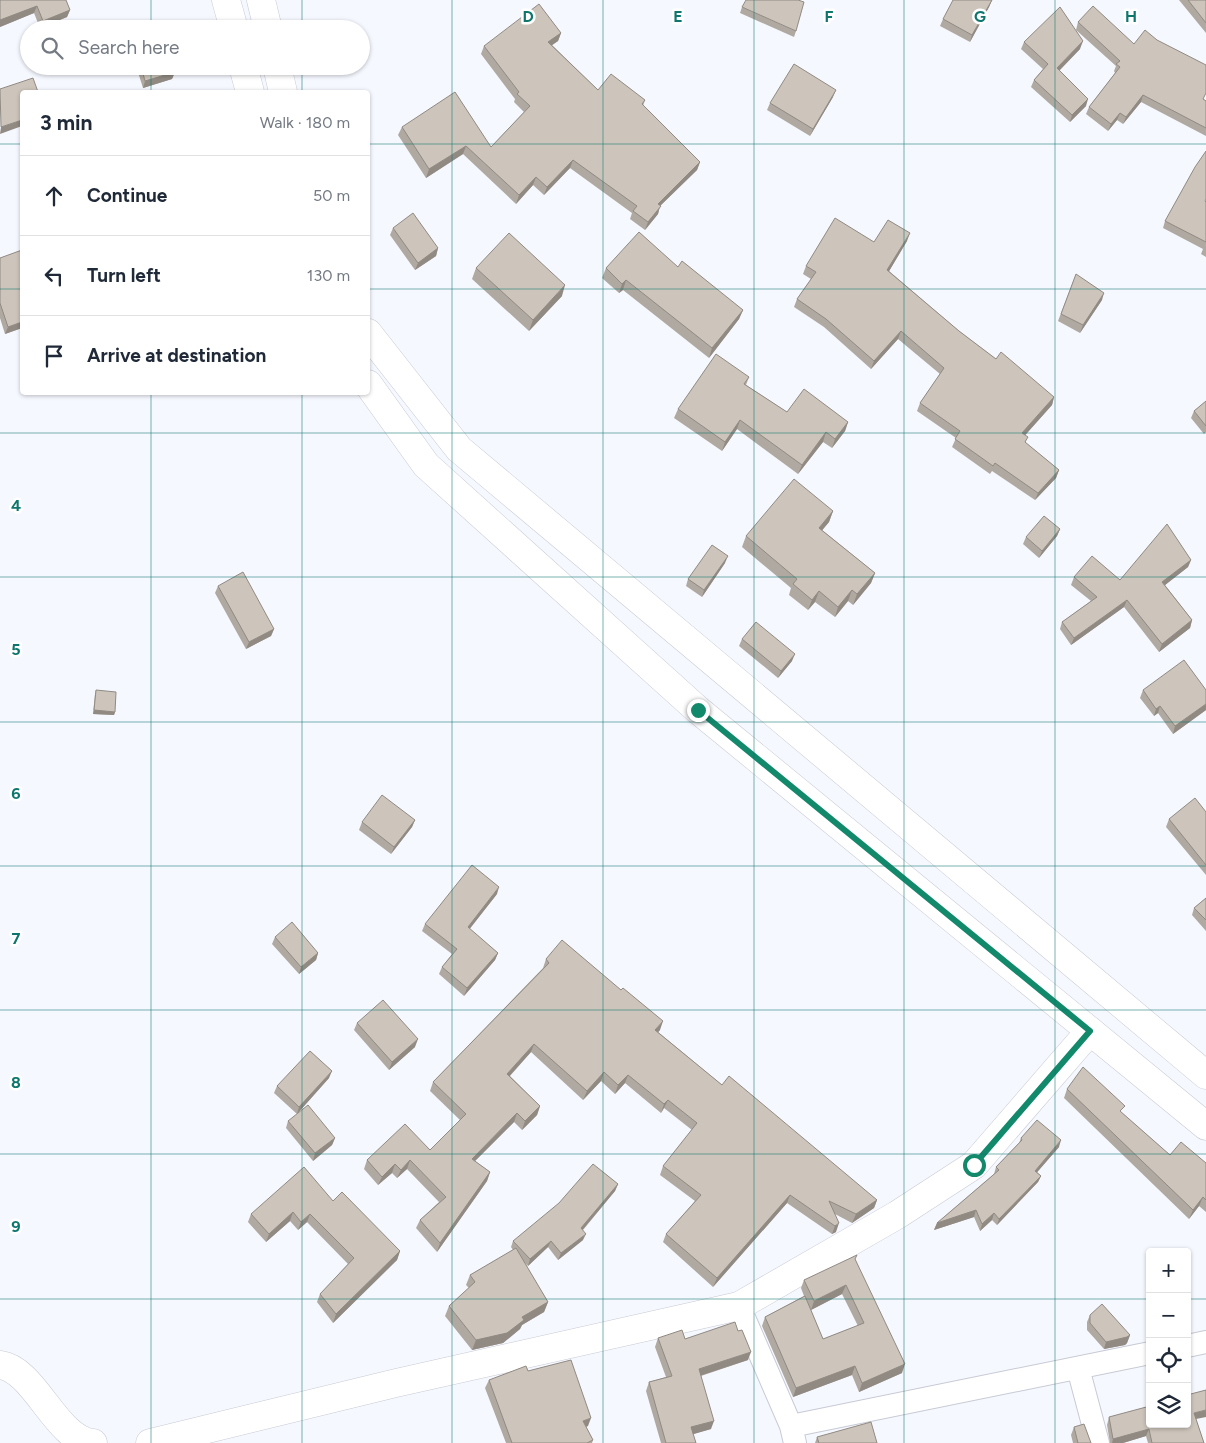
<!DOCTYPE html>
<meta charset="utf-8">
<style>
body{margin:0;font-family:Figtree,sans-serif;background:#f6f6f7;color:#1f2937}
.controls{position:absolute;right:15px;bottom:15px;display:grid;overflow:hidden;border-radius:5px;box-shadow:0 1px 4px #0004}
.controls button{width:45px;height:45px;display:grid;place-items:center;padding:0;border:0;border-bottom:1px solid #e0e1e3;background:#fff;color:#1f2937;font:25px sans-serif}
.stop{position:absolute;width:15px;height:15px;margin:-11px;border:4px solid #12896b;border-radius:50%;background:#fff}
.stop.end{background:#12896b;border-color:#fff;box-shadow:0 1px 5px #0008}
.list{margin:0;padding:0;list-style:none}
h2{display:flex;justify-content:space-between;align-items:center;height:65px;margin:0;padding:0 20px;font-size:21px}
h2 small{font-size:16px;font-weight:400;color:#747a83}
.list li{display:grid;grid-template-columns:32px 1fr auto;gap:15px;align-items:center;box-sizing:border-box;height:80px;padding:0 20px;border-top:1px solid #e0e1e3}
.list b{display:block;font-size:19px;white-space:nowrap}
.list em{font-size:16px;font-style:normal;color:#747a83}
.icon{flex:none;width:28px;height:28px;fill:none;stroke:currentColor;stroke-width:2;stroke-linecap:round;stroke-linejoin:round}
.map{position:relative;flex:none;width:1206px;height:1443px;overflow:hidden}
.search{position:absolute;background:#fff;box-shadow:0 1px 4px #0004;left:20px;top:20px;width:350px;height:55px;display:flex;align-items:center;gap:12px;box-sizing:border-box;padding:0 18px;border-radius:28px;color:#747a83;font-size:19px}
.panel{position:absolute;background:#fff;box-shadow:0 1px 4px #0004;left:20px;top:90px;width:350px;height:305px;border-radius:5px}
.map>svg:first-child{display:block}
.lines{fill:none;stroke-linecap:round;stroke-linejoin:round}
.minor-casing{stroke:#c8cad5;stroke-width:24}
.tertiary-casing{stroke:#c8cad5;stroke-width:29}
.secondary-casing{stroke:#c8cad5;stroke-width:29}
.minor{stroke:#fff;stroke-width:22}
.tertiary{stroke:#fff;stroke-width:28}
.secondary{stroke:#fff;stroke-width:28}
.wall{fill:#b0a9a1;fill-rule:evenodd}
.shaded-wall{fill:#908a83}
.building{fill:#cdc5bb;stroke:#908a83}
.route{stroke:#12896b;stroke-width:6}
.grid{fill:none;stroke:#0f766e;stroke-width:1;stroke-opacity:0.55}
.grid-label{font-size:16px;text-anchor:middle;font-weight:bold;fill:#0f766e;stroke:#fff;stroke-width:5;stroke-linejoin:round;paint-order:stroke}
</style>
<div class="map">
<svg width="1206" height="1443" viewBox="0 0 1206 1443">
<rect width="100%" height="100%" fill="#f6f8ff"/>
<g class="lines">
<defs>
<path id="minor" d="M 739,1306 L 791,1426 L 795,1443
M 1187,1346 L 1206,1342
M 1078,1368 L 1098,1443
M 791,1426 L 1150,1353"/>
<path id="tertiary" d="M 0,1365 C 35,1369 56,1440 93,1443
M 150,1443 L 396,1383 L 739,1306 L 897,1215 L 974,1165 L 1090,1031"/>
<path id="secondary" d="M 226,0 L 234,29
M 261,0 L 268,29
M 243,66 L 250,92
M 277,66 L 283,92
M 368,333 L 459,449 L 1206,1075
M 368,384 L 426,465 L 698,710 L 1206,1126"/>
</defs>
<use href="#minor" class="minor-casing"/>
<use href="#tertiary" class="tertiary-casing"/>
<use href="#secondary" class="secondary-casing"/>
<use href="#minor" class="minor"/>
<use href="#tertiary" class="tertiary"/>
<use href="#secondary" class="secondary"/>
</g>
<path class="wall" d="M 0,0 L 70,10 L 67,17 L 40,28 L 34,13 L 0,27 Z
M 992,0 L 989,7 L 970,42 L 940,26 L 943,19 Z
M 1179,0 L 1206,0 L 1206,33 Z
M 742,7 L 796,31 L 794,37 L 740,13 Z
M 1078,22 L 1134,44 L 1206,101 L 1206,136 L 1141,102 L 1123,124 L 1117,120 L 1108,131 L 1086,114 L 1089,107 L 1115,73 L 1114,71 L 1116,66 L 1076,30 Z
M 561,33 L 558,41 L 552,45 L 598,90 L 645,100 L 643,106 L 700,162 L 697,170 L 660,206 L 658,214 L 645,230 L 630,219 L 632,213 L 570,168 L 544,195 L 533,185 L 516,204 L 463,154 L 426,178 L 398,135 L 402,127 L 491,147 L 524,112 L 514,102 L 515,99 L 481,54 L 484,46 Z
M 1024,42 L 1080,49 L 1059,71 L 1086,106 L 1070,122 L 1031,87 L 1034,80 L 1043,69 L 1021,49 Z
M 136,66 L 173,66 L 175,72 L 172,79 L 143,88 Z
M 833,97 L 810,136 L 767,110 L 770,103 Z
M 1206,202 L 1206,257 L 1201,254 L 1203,249 L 1163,228 L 1165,221 Z
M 393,228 L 438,248 L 436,256 L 415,270 L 390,235 Z
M 907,241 L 889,271 L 959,331 L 996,359 L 1054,397 L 1052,405 L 1025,435 L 1026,443 L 1059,470 L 1056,478 L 1035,500 L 992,471 L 990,474 L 952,447 L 956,438 L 917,411 L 920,403 L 940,374 L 898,339 L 871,369 L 824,327 L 794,307 L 797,299 L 811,279 L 803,274 L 806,266 L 874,242 Z
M 0,258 L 22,328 L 5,334 L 0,318 Z
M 678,267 L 743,310 L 739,319 L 709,358 L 623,290 L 619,293 L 602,278 L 606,268 Z
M 476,268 L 562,296 L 529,331 L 472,279 Z
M 1076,274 L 1102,300 L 1080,333 L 1058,321 Z
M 749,377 L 746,385 L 787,412 L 848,422 L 845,431 L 832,448 L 823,442 L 798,474 L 737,429 L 722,451 L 674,418 L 678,409 Z
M 1206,401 L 1206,432 L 1204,434 L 1191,418 L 1194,411 Z
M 833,511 L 829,522 L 822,530 L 875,573 L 871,583 L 853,605 L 848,601 L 835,617 L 815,602 L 808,610 L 789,595 L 791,588 L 742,547 L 746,536 Z
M 1060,529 L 1057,536 L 1039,558 L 1023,544 L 1026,537 Z
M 1191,560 L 1188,567 L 1165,585 L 1192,620 L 1190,628 L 1159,652 L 1124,607 L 1071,645 L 1060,629 L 1062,622 L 1091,601 L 1071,585 L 1074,577 L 1120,580 Z
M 725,563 L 702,597 L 686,586 L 688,579 Z
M 218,586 L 274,629 L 271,636 L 246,649 L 215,593 Z
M 742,639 L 792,661 L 778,678 L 739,646 Z
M 96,690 L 115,712 L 114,715 L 93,714 L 95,694 Z
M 1143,690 L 1206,690 L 1206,710 L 1173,734 L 1158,713 L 1154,716 L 1140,698 Z
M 1206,812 L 1206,875 L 1166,827 L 1169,819 Z
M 415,820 L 412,827 L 391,854 L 359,830 L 362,822 Z
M 497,894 L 469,929 L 498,953 L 495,960 L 464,996 L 439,974 L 442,967 L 452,954 L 422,931 L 425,924 Z
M 1206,898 L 1206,931 L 1192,915 L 1194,908 Z
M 275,937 L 318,953 L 316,960 L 299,974 L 272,944 Z
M 546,959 L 660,1030 L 658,1032 L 722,1085 L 877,1200 L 874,1208 L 852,1223 L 835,1214 L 836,1232 L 832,1234 L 787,1203 L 713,1287 L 663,1242 L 666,1234 L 695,1201 L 660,1175 L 663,1166 L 692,1130 L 664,1108 L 661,1113 L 625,1083 L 615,1094 L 601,1081 L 583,1100 L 531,1052 L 510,1076 L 540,1106 L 537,1115 L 522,1130 L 514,1122 L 475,1161 L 490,1172 L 487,1181 L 437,1252 L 416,1228 L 420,1220 L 439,1202 L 407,1169 L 397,1178 L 392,1173 L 378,1185 L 364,1169 L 367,1160 L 430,1150 L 460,1120 L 430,1091 L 433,1082 L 543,968 Z
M 357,1023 L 415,1047 L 389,1070 L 354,1030 Z
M 329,1078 L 297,1114 L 274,1093 L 277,1086 Z
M 1067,1089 L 1122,1113 L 1170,1155 L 1206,1163 L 1206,1212 L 1199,1206 L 1189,1219 L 1064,1098 Z
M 288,1121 L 335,1138 L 332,1145 L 313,1161 L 286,1128 Z
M 1021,1138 L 1059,1147 L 1037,1172 L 1041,1176 L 1038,1182 L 997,1225 L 992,1220 L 980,1231 L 974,1217 L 934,1230 L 937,1223 L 994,1174 L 996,1167 L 1019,1143 Z
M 618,1184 L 615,1191 L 583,1230 L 583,1240 L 558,1260 L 548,1247 L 528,1266 L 524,1262 L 548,1302 L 544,1312 L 522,1325 L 520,1329 L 503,1343 L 472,1350 L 445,1316 L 449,1306 L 469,1288 L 466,1285 L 470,1275 L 513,1250 L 511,1247 L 513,1241 Z
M 333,1201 L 400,1251 L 397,1260 L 333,1323 L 317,1302 L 320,1294 L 348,1264 L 307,1222 L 298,1230 L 290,1221 L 266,1242 L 248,1222 L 251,1214 Z
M 855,1259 L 902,1373 L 859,1392 L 852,1375 L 793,1397 L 762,1326 L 765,1317 L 804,1296 L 801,1288 L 804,1280 ZM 842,1294 L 858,1326 L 823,1339 L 807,1301 L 811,1310 Z
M 1090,1315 L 1130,1335 L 1127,1343 L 1125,1345 L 1104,1349 L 1087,1330 L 1087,1322 Z
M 658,1338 L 685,1339 L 748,1360 L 701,1376 L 711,1429 L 693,1434 L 696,1443 L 661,1443 L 646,1391 L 649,1382 L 666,1377 L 655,1347 Z
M 528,1371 L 588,1426 L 586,1427 L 593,1440 L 592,1443 L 506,1443 L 485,1388 L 489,1380 Z
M 1109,1417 L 1196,1419 L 1204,1443 L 1148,1443 L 1146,1436 L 1123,1443 L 1110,1443 L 1107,1425 Z
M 1074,1427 L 1091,1443 L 1073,1443 L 1071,1435 Z
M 817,1437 L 877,1443 L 815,1443 Z"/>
<path class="shaded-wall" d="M 992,0 L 989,7 L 970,42 L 972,35 Z
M 37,6 L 34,13 L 0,27 L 0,20 Z
M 70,10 L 67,17 L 40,28 L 43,21 Z
M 561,33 L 558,41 L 545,50 L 548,42 Z
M 1083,41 L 1080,49 L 1054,76 L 1057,68 Z
M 175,72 L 172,79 L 143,88 L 145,81 Z
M 836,90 L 833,97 L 810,136 L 813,129 Z
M 1143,95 L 1141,102 L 1123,124 L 1126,117 Z
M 1088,99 L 1086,106 L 1070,122 L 1072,115 Z
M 1120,113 L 1117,120 L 1108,131 L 1111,124 Z
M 22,120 L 22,126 L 0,134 L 1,127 Z
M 466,146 L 463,154 L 426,178 L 429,169 Z
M 573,160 L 570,168 L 544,195 L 547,187 Z
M 700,162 L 697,170 L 660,206 L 658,214 L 645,230 L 648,222 L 658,204 Z
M 536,177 L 533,185 L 516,204 L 519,195 Z
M 910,233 L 907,241 L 885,278 L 887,270 Z
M 438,248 L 436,256 L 415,270 L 418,263 Z
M 626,280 L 623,290 L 619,293 L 622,284 Z
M 565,285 L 562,296 L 529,331 L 533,320 Z
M 1104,293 L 1102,300 L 1080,333 L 1083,325 Z
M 743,310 L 739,319 L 709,358 L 712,348 Z
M 22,322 L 22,328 L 5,334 L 8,327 Z
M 901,331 L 898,339 L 871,369 L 874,361 Z
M 1054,397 L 1052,405 L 1020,441 L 1022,433 Z
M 740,420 L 737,429 L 722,451 L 725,442 Z
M 848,422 L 845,431 L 832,448 L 835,439 Z
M 826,432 L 823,442 L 798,474 L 802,465 Z
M 1059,470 L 1056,478 L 1035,500 L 1038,493 Z
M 833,511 L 829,522 L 815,539 L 819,528 Z
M 1060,529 L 1057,536 L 1039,558 L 1042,551 Z
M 728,556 L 725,563 L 702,597 L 704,590 Z
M 1191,560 L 1188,567 L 1160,589 L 1162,582 Z
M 875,573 L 871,583 L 853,605 L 857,594 Z
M 852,590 L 848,601 L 835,617 L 838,607 Z
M 819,591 L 815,602 L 808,610 L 812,600 Z
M 1127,600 L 1124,607 L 1071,645 L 1074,638 Z
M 1192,620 L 1190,628 L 1159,652 L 1162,644 Z
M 274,629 L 271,636 L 246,649 L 249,642 Z
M 795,654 L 792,661 L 778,678 L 781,671 Z
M 1206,704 L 1206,710 L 1173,734 L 1175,726 Z
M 1160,706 L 1158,713 L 1154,716 L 1156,709 Z
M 94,710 L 115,712 L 114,715 L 93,714 Z
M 415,820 L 412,827 L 391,854 L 394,847 Z
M 499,887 L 497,894 L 465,935 L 468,927 Z
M 318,953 L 316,960 L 299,974 L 301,967 Z
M 498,953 L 495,960 L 464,996 L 467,988 Z
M 663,1021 L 660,1030 L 652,1039 L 655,1030 Z
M 418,1039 L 415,1047 L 389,1070 L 392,1062 Z
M 534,1044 L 531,1052 L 504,1082 L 507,1074 Z
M 332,1071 L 329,1078 L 297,1114 L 299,1107 Z
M 604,1072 L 601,1081 L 583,1100 L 587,1091 Z
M 628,1075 L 625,1083 L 615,1094 L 618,1085 Z
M 668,1100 L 664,1108 L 661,1113 L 664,1104 Z
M 540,1106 L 537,1115 L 522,1130 L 525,1121 Z
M 517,1113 L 514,1122 L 469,1167 L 472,1159 Z
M 335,1138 L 332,1145 L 313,1161 L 315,1153 Z
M 1061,1140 L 1059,1147 L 1033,1177 L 1035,1171 Z
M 410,1160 L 407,1169 L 397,1178 L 401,1170 Z
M 395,1164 L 392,1173 L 378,1185 L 382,1177 Z
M 490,1172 L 487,1181 L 437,1252 L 440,1243 Z
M 1041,1176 L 1038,1182 L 997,1225 L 999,1219 Z
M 618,1184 L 615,1191 L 579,1234 L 581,1228 Z
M 790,1195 L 787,1203 L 713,1287 L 717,1278 Z
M 1203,1197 L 1199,1206 L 1189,1219 L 1193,1210 Z
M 877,1200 L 874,1208 L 852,1223 L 856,1214 Z
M 976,1210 L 974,1217 L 934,1230 L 937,1223 Z
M 293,1212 L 290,1221 L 266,1242 L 269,1234 Z
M 994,1213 L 992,1220 L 980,1231 L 982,1224 Z
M 310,1214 L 307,1222 L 298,1230 L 301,1222 Z
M 839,1223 L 836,1232 L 832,1234 L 835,1226 Z
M 586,1234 L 583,1240 L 558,1260 L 561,1253 Z
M 551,1241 L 548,1247 L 528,1266 L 530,1259 Z
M 400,1251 L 397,1260 L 333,1323 L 336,1314 Z
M 846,1285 L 842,1294 L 811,1310 L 814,1301 Z
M 548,1302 L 544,1312 L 522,1325 L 520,1329 L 503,1343 L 472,1350 L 476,1340 L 522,1317 Z
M 1130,1335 L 1127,1343 L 1125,1345 L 1104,1349 L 1106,1342 Z
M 751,1352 L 748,1360 L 696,1377 L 699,1369 Z
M 905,1364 L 902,1373 L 859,1392 L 862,1383 Z
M 855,1366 L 852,1375 L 793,1397 L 796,1388 Z
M 1206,1410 L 1206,1417 L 1191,1420 L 1194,1413 Z
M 591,1418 L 588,1426 L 579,1429 L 583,1421 Z
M 714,1421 L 711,1429 L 687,1436 L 691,1427 Z
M 1149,1429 L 1146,1436 L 1123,1443 L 1112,1443 L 1113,1439 Z"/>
<path class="building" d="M 0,0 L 66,0 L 70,10 L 43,21 L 37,6 L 0,20 Z
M 746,0 L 798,0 L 804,2 L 796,31 L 742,7 Z
M 953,0 L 992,0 L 972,35 L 943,19 Z
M 1188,0 L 1206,0 L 1206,23 Z
M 539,4 L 561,33 L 548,42 L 598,90 L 611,74 L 645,100 L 642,104 L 700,162 L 658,204 L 661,206 L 648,222 L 633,211 L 637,206 L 573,160 L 547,187 L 536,177 L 519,195 L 466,146 L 429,169 L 402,127 L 455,92 L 491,147 L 530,106 L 517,94 L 519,92 L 484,46 Z
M 1093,6 L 1134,44 L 1145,30 L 1157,40 L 1206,65 L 1206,93 L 1203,99 L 1206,101 L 1206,128 L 1143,95 L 1126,117 L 1120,113 L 1111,124 L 1089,107 L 1120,67 L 1116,64 L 1120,61 L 1078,22 Z
M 1060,7 L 1083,41 L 1057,68 L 1088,99 L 1072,115 L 1034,80 L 1048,64 L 1024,42 Z
M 794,64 L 836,90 L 813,129 L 770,103 Z
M 141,66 L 173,66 L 175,72 L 145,81 Z
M 33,78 L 38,92 L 22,92 L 22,120 L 1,127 L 0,89 Z
M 1206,151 L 1206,199 L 1205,201 L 1206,202 L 1206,242 L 1165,221 L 1195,167 Z
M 413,213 L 438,248 L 418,263 L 393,228 Z
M 835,218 L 874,242 L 888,220 L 910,233 L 887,270 L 959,331 L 996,359 L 1001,352 L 1054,397 L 1022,433 L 1028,437 L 1025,442 L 1059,470 L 1038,493 L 995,463 L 993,466 L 955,439 L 960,431 L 920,403 L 944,368 L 901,331 L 874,361 L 826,319 L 797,299 L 816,272 L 806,266 Z
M 639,232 L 678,267 L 682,261 L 743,310 L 712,348 L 626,280 L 622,284 L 606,268 Z
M 509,233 L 565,285 L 533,320 L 476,268 Z
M 22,250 L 22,322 L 8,327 L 0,303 L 0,258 Z
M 1076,274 L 1104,293 L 1083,325 L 1061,314 Z
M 716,354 L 749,377 L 744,384 L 787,412 L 804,389 L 848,422 L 835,439 L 826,432 L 802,465 L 740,420 L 725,442 L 678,409 Z
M 1206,401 L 1206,426 L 1194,411 Z
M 794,479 L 833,511 L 819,528 L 875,573 L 857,594 L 852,590 L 838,607 L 819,591 L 812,600 L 793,584 L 797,579 L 746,536 Z
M 1044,516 L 1060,529 L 1042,551 L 1026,537 Z
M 1167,524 L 1191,560 L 1162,582 L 1192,620 L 1162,644 L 1127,600 L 1074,638 L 1062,622 L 1097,597 L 1074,577 L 1092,556 L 1120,580 Z
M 712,545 L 728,556 L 704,590 L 688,579 Z
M 243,572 L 274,629 L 249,642 L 218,586 Z
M 756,622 L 795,654 L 781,671 L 742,639 Z
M 1184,660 L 1206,690 L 1206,704 L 1175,726 L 1160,706 L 1156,709 L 1143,690 Z
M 96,690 L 116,692 L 115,712 L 94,710 Z
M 382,795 L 415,820 L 394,847 L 362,822 Z
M 1195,798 L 1206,812 L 1206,865 L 1169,819 Z
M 472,865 L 499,887 L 468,927 L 498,953 L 467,988 L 442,967 L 457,949 L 425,924 Z
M 1206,898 L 1206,920 L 1194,908 Z
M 292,922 L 318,953 L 301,967 L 275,937 Z
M 562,940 L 621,990 L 623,988 L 663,1021 L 655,1030 L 722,1085 L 729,1076 L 877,1200 L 856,1214 L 829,1201 L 839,1223 L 835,1226 L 790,1195 L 717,1278 L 666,1234 L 701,1195 L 663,1166 L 697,1123 L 668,1100 L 664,1104 L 628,1075 L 618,1085 L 604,1072 L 587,1091 L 534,1044 L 507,1074 L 540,1106 L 525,1121 L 517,1113 L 472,1159 L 490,1172 L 440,1243 L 420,1220 L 446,1197 L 410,1160 L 401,1170 L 395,1164 L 382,1177 L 367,1160 L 405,1124 L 430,1150 L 466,1114 L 433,1082 L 549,963 L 546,959 Z
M 383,1000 L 418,1039 L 392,1062 L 357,1023 Z
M 310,1051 L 332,1071 L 299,1107 L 277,1086 Z
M 1083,1067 L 1125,1106 L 1120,1111 L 1170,1155 L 1181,1142 L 1206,1163 L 1206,1200 L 1203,1197 L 1193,1210 L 1067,1089 Z
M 308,1105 L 335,1138 L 315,1153 L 288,1121 Z
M 1037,1120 L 1061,1140 L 1035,1171 L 1041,1176 L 999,1219 L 994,1213 L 982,1224 L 976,1210 L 937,1223 L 999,1170 L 996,1167 L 1022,1140 L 1021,1138 Z
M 593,1164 L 618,1184 L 581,1228 L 586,1234 L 561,1253 L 551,1241 L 530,1259 L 513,1241 L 559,1203 Z
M 304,1167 L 333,1201 L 342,1192 L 400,1251 L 336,1314 L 320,1294 L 354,1258 L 310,1214 L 301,1222 L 293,1212 L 269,1234 L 251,1214 Z
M 516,1248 L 548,1302 L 522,1317 L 524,1320 L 507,1333 L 476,1340 L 449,1306 L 475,1282 L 470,1275 Z
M 857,1255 L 855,1259 L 905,1364 L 862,1383 L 855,1366 L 796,1388 L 765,1317 L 805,1296 L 823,1339 L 864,1323 L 846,1285 L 814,1301 L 804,1280 Z
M 1102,1304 L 1130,1335 L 1127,1337 L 1106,1342 L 1090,1323 L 1090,1315 Z
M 735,1322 L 738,1331 L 742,1330 L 751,1352 L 699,1369 L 714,1421 L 691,1427 L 696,1443 L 666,1443 L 649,1382 L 672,1376 L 658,1338 L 682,1330 L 685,1339 Z
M 571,1360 L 591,1418 L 583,1421 L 593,1440 L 587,1443 L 512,1443 L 489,1380 L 526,1366 L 528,1371 Z
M 1206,1390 L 1206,1410 L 1194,1413 L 1204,1443 L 1152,1443 L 1149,1429 L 1113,1439 L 1109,1417 L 1150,1406 L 1150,1424 L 1187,1424 L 1187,1395 Z
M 871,1422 L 877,1443 L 819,1443 L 817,1437 Z
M 1084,1424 L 1091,1443 L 1078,1443 L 1074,1427 Z"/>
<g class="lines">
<path class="route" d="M 698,710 L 1090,1031 L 974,1165"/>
</g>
<path class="grid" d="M 151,0 L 151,29M 302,0 L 302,29M 452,0 L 452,1443M 603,0 L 603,1443M 754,0 L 754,1443M 904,0 L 904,1443M 1055,0 L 1055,1443M 151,66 L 151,92M 302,66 L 302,92M 0,144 L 22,144M 368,144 L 1206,144M 0,289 L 22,289M 368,289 L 1206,289M 151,392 L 151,1443M 302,392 L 302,1443M 0,433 L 1206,433M 0,577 L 1206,577M 0,722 L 1206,722M 0,866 L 1206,866M 0,1010 L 1206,1010M 0,1154 L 1206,1154M 0,1299 L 1150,1299M 1187,1299 L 1206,1299"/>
<g class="grid-label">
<text x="528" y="22">D</text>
<text x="678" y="22">E</text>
<text x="829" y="22">F</text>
<text x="980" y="22">G</text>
<text x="1131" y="22">H</text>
<text x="16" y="511">4</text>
<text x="16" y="655">5</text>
<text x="16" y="799">6</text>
<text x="16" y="944">7</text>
<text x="16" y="1088">8</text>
<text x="16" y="1232">9</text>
</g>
</svg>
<div class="controls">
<button>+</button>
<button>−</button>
<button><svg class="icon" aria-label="locate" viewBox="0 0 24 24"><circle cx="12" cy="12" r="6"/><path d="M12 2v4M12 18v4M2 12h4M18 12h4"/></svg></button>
<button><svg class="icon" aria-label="layers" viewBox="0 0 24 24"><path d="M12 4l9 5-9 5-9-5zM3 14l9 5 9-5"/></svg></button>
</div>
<div class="stop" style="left:974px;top:1165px"></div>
<div class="stop end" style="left:698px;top:710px"></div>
<div class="search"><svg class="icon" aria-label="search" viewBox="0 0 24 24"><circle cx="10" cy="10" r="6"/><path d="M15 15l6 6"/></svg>Search here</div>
<section class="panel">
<h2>3 min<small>Walk · 180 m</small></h2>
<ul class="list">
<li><svg class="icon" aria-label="ahead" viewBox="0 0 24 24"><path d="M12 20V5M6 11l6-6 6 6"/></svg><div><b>Continue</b></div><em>50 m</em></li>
<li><svg class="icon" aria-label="left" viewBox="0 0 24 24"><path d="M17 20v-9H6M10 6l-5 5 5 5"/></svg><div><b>Turn left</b></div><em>130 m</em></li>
<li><svg class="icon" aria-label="arrive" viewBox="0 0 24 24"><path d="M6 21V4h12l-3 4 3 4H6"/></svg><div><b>Arrive at destination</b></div></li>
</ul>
</section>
</div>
